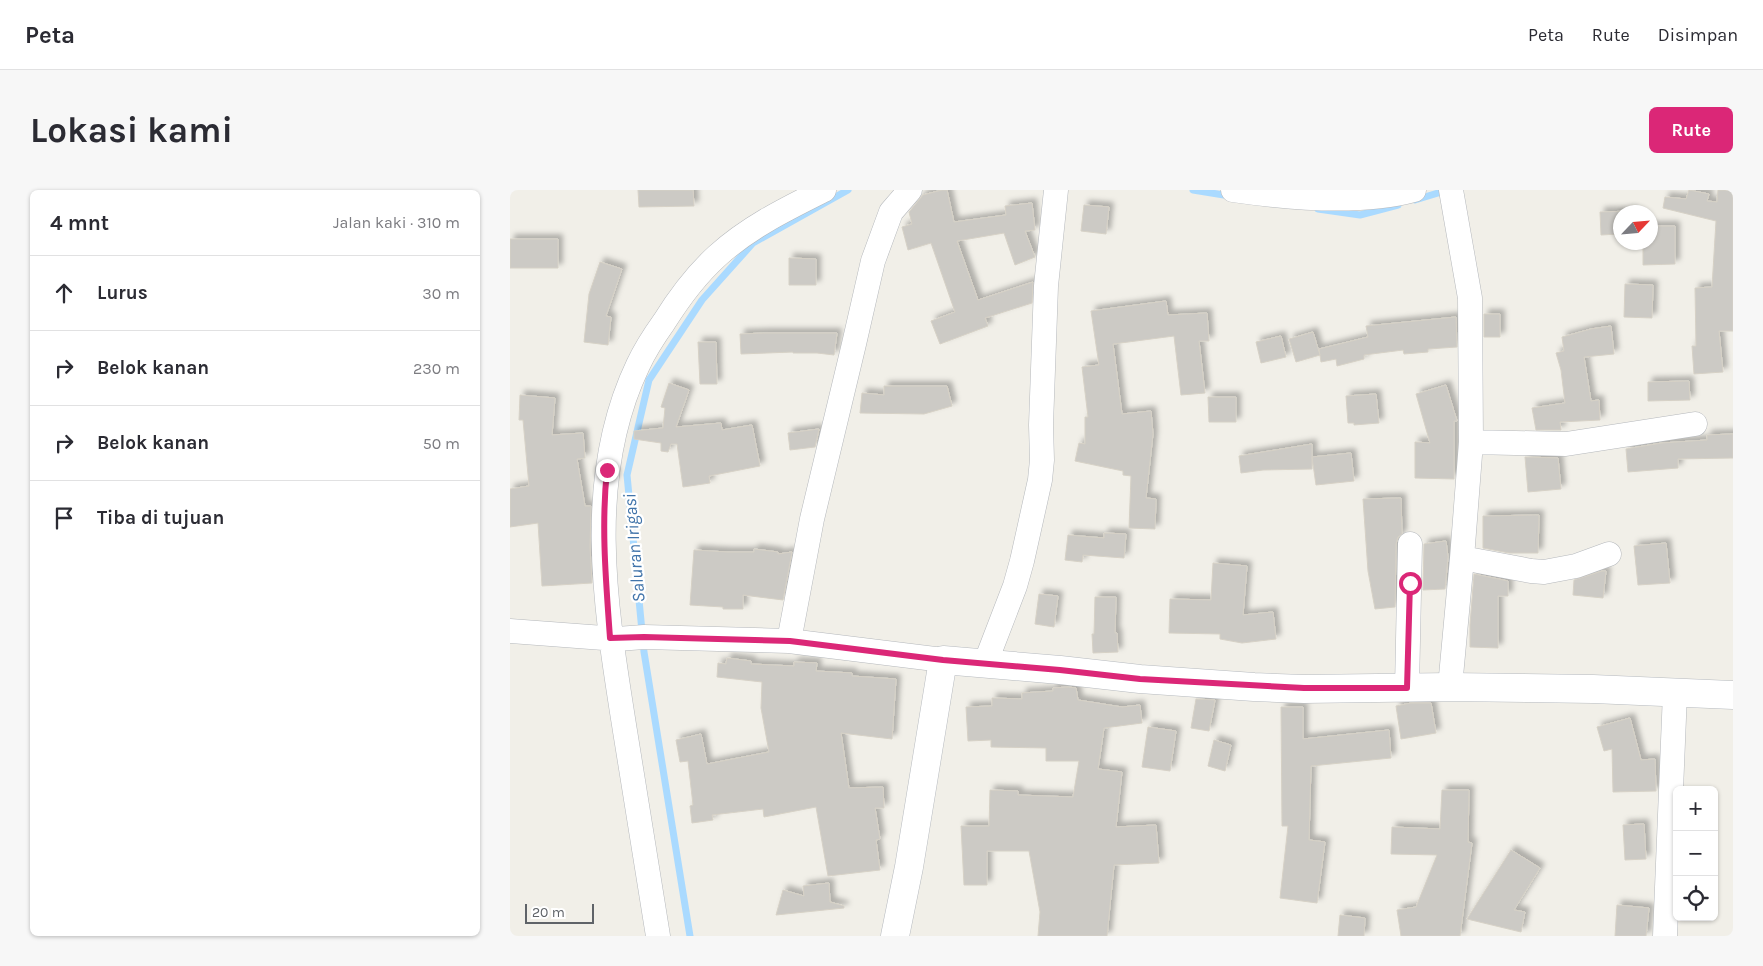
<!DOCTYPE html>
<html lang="id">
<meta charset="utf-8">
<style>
body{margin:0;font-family:Karla,sans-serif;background:#f7f7f7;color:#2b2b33}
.controls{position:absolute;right:15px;bottom:15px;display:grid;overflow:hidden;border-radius:8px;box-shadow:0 1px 4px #0004}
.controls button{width:45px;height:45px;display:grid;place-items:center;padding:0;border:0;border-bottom:1px solid #e1e1e2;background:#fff;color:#2b2b33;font:25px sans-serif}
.compass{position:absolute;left:1103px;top:15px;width:45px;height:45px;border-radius:50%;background:#fff;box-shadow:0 1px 4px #0004;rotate:64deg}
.scale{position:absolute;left:15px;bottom:12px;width:69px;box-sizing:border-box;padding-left:5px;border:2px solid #5f6368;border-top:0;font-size:14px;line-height:18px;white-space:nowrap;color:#5f6368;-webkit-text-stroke:4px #fff;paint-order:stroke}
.stop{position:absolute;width:15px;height:15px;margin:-11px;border:4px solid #db2777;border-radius:50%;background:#fff}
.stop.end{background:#db2777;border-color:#fff;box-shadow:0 1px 5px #0008}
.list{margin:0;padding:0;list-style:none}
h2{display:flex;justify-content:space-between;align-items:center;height:65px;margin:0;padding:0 20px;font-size:21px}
h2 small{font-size:16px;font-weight:400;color:#7c7c81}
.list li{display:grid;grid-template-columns:32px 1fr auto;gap:15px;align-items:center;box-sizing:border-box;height:75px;padding:0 20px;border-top:1px solid #e1e1e2}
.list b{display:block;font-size:19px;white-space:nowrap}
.list em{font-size:16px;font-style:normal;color:#7c7c81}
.icon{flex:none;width:28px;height:28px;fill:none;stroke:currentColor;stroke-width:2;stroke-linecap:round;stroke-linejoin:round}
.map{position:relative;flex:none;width:1223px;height:746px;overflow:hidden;border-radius:8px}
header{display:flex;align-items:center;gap:30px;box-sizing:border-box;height:70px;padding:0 25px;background:#fff;border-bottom:1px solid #e1e1e2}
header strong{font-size:24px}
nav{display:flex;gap:28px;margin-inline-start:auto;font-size:18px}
.intro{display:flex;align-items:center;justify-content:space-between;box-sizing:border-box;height:120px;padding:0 30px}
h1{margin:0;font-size:35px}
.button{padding:12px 22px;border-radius:8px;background:#db2777;color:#fff;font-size:18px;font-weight:700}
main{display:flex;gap:30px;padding:0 30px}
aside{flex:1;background:#fff;border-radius:8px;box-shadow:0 1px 4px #0004}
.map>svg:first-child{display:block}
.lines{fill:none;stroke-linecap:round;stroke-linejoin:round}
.stream{stroke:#aadaff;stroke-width:7}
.building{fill:#cccac5;stroke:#d6d1c6;filter:url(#shadow)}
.street-casing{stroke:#b5b8bc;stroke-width:25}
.secondary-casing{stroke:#b6babf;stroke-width:29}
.street{stroke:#fff;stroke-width:24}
.secondary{stroke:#fff;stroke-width:28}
.route{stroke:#db2777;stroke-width:6}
.labels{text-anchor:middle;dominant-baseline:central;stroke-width:4.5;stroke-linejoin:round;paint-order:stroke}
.water-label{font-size:18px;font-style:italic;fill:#4174aa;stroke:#fff}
</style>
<header>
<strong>Peta</strong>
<nav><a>Peta</a><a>Rute</a><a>Disimpan</a></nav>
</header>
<div class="intro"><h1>Lokasi kami</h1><a class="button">Rute</a></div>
<main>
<aside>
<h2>4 mnt<small>Jalan kaki · 310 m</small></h2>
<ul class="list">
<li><svg class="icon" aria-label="ahead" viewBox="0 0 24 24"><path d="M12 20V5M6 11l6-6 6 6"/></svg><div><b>Lurus</b></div><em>30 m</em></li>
<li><svg class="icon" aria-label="right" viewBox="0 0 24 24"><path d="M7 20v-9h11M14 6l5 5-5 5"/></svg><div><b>Belok kanan</b></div><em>230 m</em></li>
<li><svg class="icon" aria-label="right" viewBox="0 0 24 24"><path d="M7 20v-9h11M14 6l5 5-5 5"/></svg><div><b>Belok kanan</b></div><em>50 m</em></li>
<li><svg class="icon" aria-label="arrive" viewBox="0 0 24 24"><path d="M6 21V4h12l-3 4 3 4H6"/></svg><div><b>Tiba di tujuan</b></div></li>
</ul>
</aside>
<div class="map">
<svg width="1223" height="746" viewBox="0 0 1223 746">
<defs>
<filter id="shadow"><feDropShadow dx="4.5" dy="-4.5" stdDeviation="2.5" flood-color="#0004"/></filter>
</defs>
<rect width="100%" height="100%" fill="#f1efe8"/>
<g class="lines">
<path class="stream" d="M 683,0 L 720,6
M 905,10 L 938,0
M 808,19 L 850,25 L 888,15
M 180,746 L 134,462 L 117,285 L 139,190 L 192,110 L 243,53 L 338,0"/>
</g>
<path class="building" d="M 128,0 L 183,0 L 184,16 L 129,17 Z
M 432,0 L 437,0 L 444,32 L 496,25 L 495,16 L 522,13 L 525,40 L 515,41 L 525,67 L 505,75 L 494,43 L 447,51 L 468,110 L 523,92 L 522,113 L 475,128 L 478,136 L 430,154 L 421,131 L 445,122 L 421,53 L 398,60 L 392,37 L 402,34 L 399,22 L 413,5 Z
M 1179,0 L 1199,4 L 1197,11 L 1207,12 L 1208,0 L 1223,0 L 1223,141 L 1209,141 L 1213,182 L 1184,184 L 1182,156 L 1186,156 L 1185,98 L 1202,97 L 1206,31 L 1153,18 L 1155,7 L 1176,9 Z
M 574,15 L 599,17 L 596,44 L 571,41 Z
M 1123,21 L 1123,22 L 1110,22 L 1110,44 L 1091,45 L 1090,22 Z
M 1140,36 L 1165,36 L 1165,74 L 1133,75 L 1133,52 L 1140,52 Z
M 0,49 L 48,49 L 48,78 L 0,78 Z
M 279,68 L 306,69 L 306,95 L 279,95 Z
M 90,72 L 112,79 L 96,126 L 101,127 L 98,155 L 74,152 L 79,104 Z
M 1115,94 L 1143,95 L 1142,128 L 1114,127 Z
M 656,111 L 658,125 L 697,123 L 699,151 L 689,151 L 695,203 L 671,205 L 664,146 L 603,154 L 612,224 L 641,221 L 643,244 L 636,308 L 646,309 L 645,339 L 619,338 L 621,286 L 613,285 L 613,281 L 565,271 L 569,253 L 575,254 L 575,227 L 578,227 L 572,177 L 589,175 L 581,121 Z
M 974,124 L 990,124 L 990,147 L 974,147 Z
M 946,127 L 947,157 L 918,159 L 918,162 L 894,164 L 893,160 L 854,165 L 854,169 L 827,176 L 826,169 L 811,172 L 809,159 L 858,147 L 856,136 Z
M 1101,136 L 1104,164 L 1074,167 L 1081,211 L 1089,210 L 1090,230 L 1050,232 L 1051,240 L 1026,240 L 1022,218 L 1055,213 L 1051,180 L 1046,163 L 1054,161 L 1052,147 L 1081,139 Z
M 803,142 L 810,165 L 786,172 L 779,149 Z
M 255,143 L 327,143 L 324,165 L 307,163 L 283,163 L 283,162 L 231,164 L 230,144 Z
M 771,146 L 776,167 L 751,173 L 746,152 Z
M 188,152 L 206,152 L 207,194 L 190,194 Z
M 1179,191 L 1180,210 L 1138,211 L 1138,192 Z
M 159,193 L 179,200 L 166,237 L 211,233 L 212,240 L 242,235 L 250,276 L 199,286 L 200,293 L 173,297 L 167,254 L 161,254 L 158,262 L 151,261 L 151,253 L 124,249 L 124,241 L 153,238 L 155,218 L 151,217 Z
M 936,195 L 947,231 L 944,231 L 944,289 L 905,288 L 905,252 L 920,253 L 906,204 Z
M 374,196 L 437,196 L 442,216 L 414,224 L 350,223 L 352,203 L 374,205 Z
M 866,204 L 869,233 L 844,235 L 844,233 L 838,233 L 836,206 Z
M 10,205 L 45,208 L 42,245 L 73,243 L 75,268 L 67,269 L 75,316 L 81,316 L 80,357 L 82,393 L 32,396 L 28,333 L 0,337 L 0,299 L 19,296 L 13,230 L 9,230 Z
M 698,207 L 726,207 L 726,232 L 699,232 Z
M 309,239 L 305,257 L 280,260 L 278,243 Z
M 1223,244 L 1223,268 L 1168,269 L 1168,278 L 1118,282 L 1116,259 L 1152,253 L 1197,250 L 1197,245 Z
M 802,254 L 802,279 L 753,280 L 731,283 L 729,266 Z
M 841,263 L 844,291 L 806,295 L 802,267 Z
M 1015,267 L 1048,268 L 1051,299 L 1018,302 Z
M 891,308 L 892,344 L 888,347 L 886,354 L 885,417 L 865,419 L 858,381 L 853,309 Z
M 1029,325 L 1028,363 L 999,363 L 973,358 L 973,326 Z
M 594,343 L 616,344 L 614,368 L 573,365 L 572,372 L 555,370 L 558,345 L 594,348 Z
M 936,351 L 938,367 L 935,399 L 913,400 L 914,354 Z
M 1156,353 L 1160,393 L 1128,395 L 1124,356 Z
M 244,359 L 268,362 L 268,364 L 282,362 L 273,410 L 233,405 L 233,419 L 213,419 L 213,417 L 180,415 L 184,360 L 217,362 L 244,362 Z
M 703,373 L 737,376 L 733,425 L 763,422 L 766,449 L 732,453 L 710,449 L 710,444 L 659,443 L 660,409 L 701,410 Z
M 1092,381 L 1096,381 L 1093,408 L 1063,405 L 1064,390 Z
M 964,384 L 998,391 L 998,406 L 988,406 L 988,458 L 960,457 L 960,435 Z
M 529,404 L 548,406 L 544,437 L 525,434 Z
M 585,407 L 606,407 L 605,443 L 607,443 L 608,462 L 583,463 L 582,444 L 584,444 Z
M 217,468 L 241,471 L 241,474 L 284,476 L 284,472 L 307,473 L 306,481 L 342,483 L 342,486 L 386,489 L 382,549 L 331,543 L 339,598 L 373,597 L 374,618 L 365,618 L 370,649 L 366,650 L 370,680 L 318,686 L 306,617 L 254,627 L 253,619 L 202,625 L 203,630 L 182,633 L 180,616 L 183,615 L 178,571 L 170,572 L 166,550 L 191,544 L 197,574 L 259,562 L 251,518 L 252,492 L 207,487 L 208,473 L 216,474 Z
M 558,497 L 566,498 L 568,510 L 612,517 L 630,515 L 632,533 L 594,538 L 588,579 L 612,582 L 606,637 L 646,635 L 649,673 L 604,675 L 597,746 L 528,746 L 530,722 L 519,661 L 477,661 L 477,695 L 454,695 L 451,636 L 479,636 L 480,600 L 508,601 L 508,605 L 563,607 L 569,571 L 536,571 L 536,558 L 481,557 L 481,550 L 458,551 L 456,517 L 482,516 L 482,508 L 512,509 L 512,503 L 543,501 L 543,498 Z
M 686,509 L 705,510 L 699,541 L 681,538 Z
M 901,513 L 921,513 L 926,543 L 891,549 L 886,516 Z
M 771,517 L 793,517 L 793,549 L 879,540 L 881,568 L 801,576 L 799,650 L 815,652 L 807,713 L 770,708 L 778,636 L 772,636 Z
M 1120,528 L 1131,570 L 1145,569 L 1146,601 L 1103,602 L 1102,559 L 1094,561 L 1087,537 Z
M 638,537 L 666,541 L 660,581 L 632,577 Z
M 704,550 L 721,555 L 715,581 L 698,576 Z
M 932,600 L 959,600 L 958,652 L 962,653 L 950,746 L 891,746 L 887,720 L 906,717 L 927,665 L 881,664 L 882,637 L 930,639 Z
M 1134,634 L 1136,669 L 1115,670 L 1113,635 Z
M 1001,660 L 1030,678 L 1004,720 L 1015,722 L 1011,742 L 957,729 Z
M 319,693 L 320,712 L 334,716 L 334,718 L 266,725 L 273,700 L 294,706 L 293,696 Z
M 1107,715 L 1139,718 L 1136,746 L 1105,746 Z
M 830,725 L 855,728 L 854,746 L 828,746 Z"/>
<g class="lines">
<defs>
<path id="street" d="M 723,0 C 778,8 850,15 904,0
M 961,252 L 1056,254 L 1185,234
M 952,368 L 1021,381 L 1034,382 L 1066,376 L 1099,364
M 0,441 L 107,449 L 134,447 L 279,451 L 433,470
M 279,451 L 302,329 L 344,154 L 363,71 L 381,22 L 400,0
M 475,474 L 505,396 L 512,371 L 530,290 L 532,270 L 531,235 L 536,96 L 546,0
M 940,497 L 952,368 L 961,252 L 960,108 L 941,0
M 897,498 L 900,354
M 148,746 C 137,678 126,609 115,541 C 96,421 73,290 128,175 C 135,160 144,146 154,132 C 169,108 186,85 207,66 C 239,37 276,19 314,0
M 1155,746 L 1165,503"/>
<path id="secondary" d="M 385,746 L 399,677 L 433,470 L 550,480 L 630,489 L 744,497 L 794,499 L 940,497 L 1083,499 L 1223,505"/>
</defs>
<use href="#street" class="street-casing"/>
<use href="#secondary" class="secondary-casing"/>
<use href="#street" class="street"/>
<use href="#secondary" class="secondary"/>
</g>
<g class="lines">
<path class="route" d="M 97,280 C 91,337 96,392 100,448 L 134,447 L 280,451 L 433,470 L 550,480 L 630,489 L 794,498 L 897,498 L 900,393"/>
</g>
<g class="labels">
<g class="water-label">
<text transform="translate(124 358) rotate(-95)">Saluran Irigasi</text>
</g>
</g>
</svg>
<div class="controls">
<button>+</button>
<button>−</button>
<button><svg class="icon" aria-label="locate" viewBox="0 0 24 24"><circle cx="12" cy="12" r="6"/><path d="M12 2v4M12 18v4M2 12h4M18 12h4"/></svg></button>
</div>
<svg class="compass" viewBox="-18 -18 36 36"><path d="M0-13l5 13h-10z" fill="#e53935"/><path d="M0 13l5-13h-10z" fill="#7c7c81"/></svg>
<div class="scale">20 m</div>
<div class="stop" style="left:900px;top:393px"></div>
<div class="stop end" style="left:97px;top:280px"></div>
</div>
</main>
